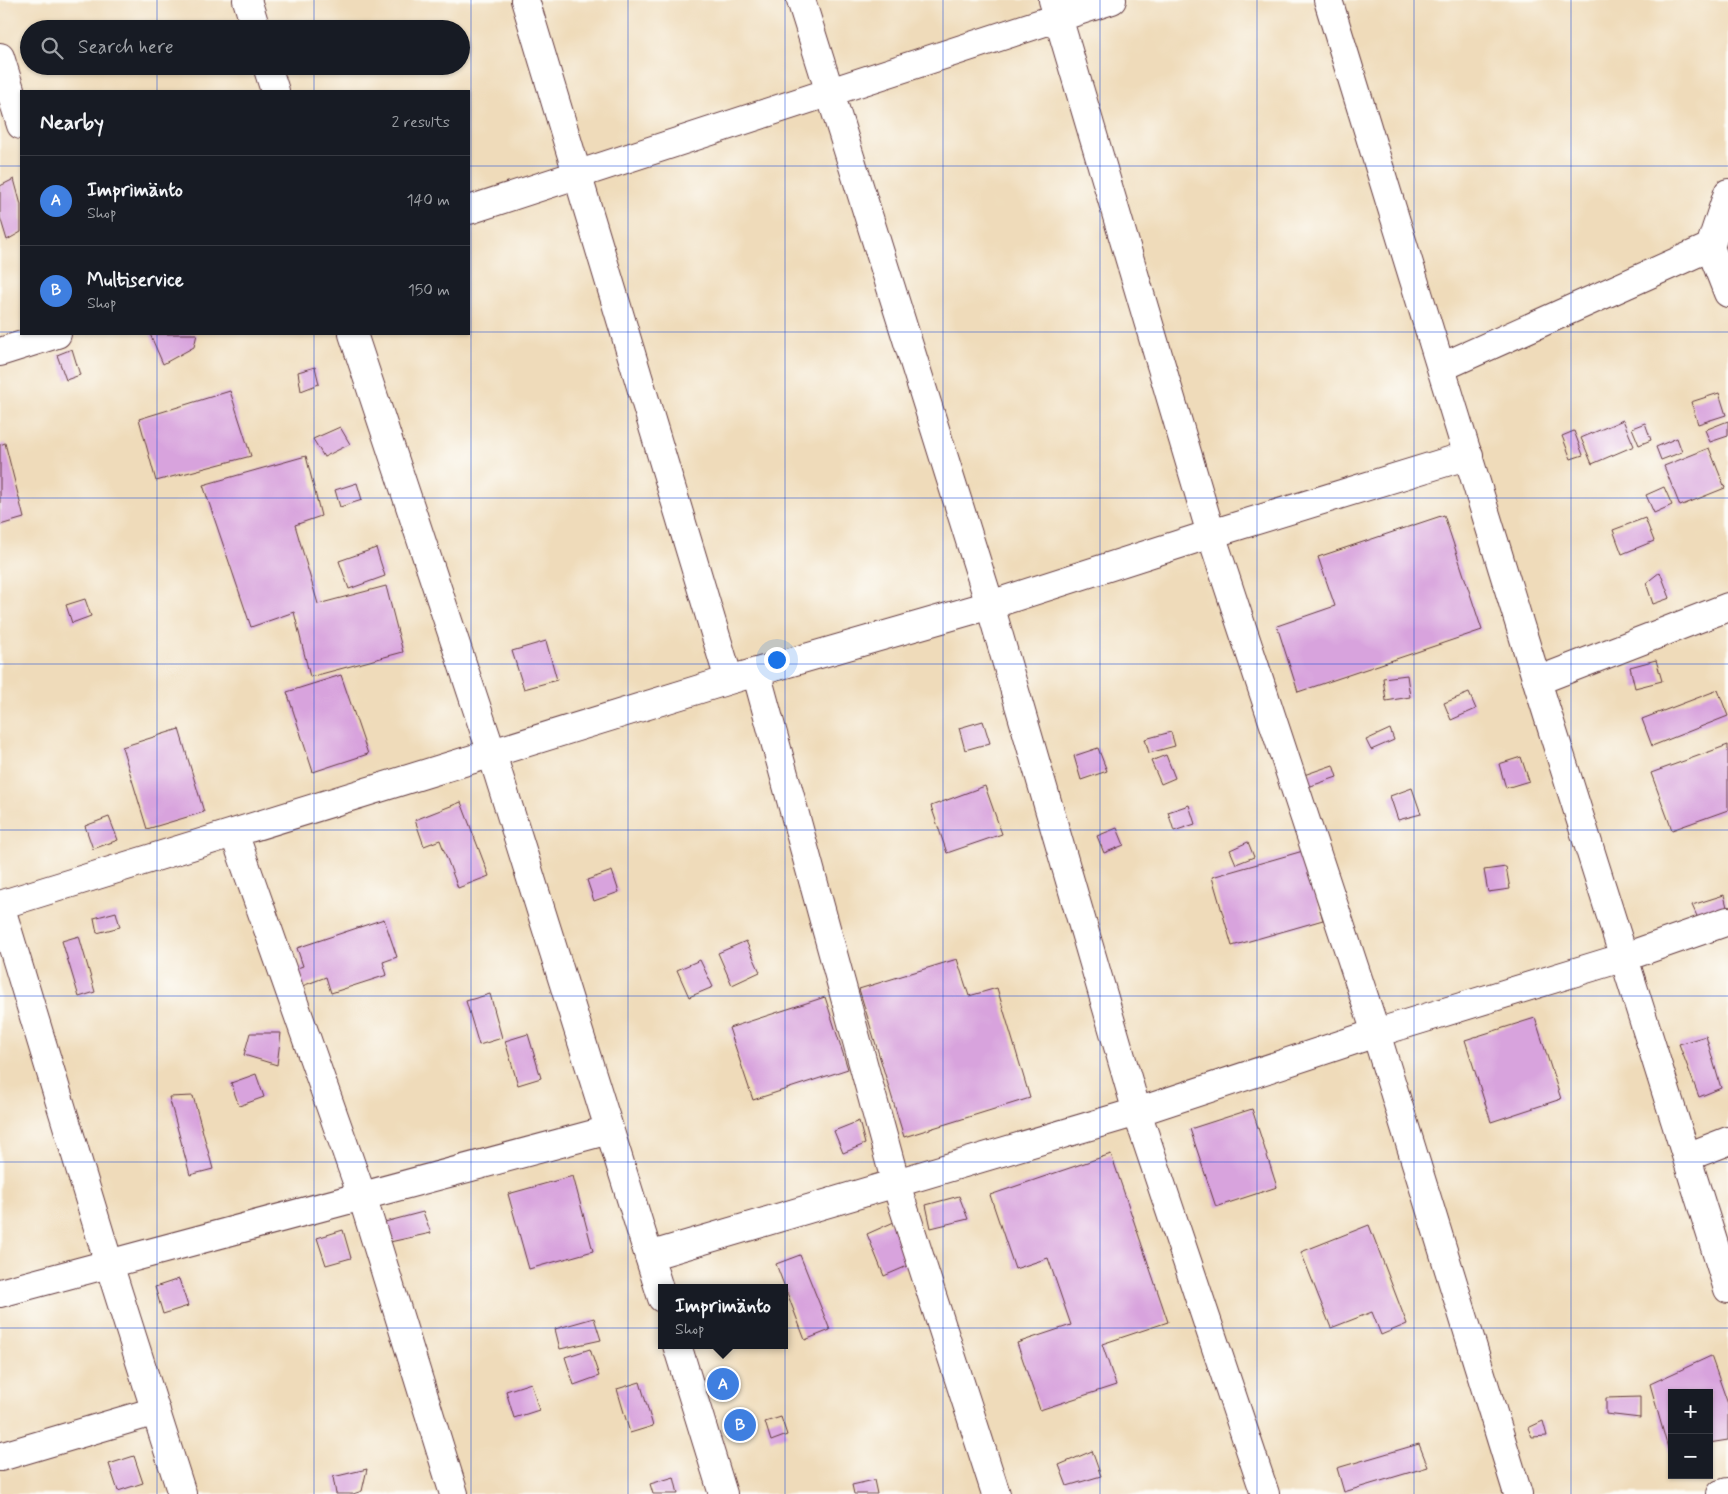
<!DOCTYPE html>
<meta charset="utf-8">
<style>
body{margin:0;font-family:Mynerve,sans-serif;background:#242831;color:#f1f3f6}
.controls{position:absolute;right:15px;bottom:15px;display:grid;overflow:hidden;border-radius:0px;box-shadow:0 1px 4px #0004}
.controls button{width:45px;height:45px;display:grid;place-items:center;padding:0;border:0;border-bottom:1px solid #363941;background:#171b24;color:#f1f3f6;font:25px sans-serif}
.you{position:absolute;left:776px;top:659px;width:18px;height:18px;margin:-12px;border:4px solid #fff;border-radius:50%;background:#1a73e8;box-shadow:0 0 0 8px #1a73e833}
.badge{display:grid;place-items:center;width:32px;height:32px;border-radius:50%;background:#1f6fb2;color:#fff;font-size:16px;font-weight:700}
.pin{position:absolute;translate:-50% -50%;border:2px solid #fff;box-shadow:0 1px 5px #0006}
.popup{position:absolute;left:658px;top:1284px;width:130px;height:65px;box-sizing:border-box;display:grid;place-content:center;border-radius:0px;background:#171b24;filter:drop-shadow(0 1px 4px #0005);font-size:16px;white-space:nowrap;color:#9ea1a6}
.popup b{font-size:19px;color:#f1f3f6}
.popup::after{content:'';position:absolute;left:50%;top:100%;margin-left:-10px;border:10px solid transparent;border-top-color:#171b24}
.list{margin:0;padding:0;list-style:none}
h2{display:flex;justify-content:space-between;align-items:center;height:65px;margin:0;padding:0 20px;font-size:21px}
h2 small{font-size:16px;font-weight:400;color:#9ea1a6}
.list li{display:grid;grid-template-columns:32px 1fr auto;gap:15px;align-items:center;box-sizing:border-box;height:90px;padding:0 20px;border-top:1px solid #363941}
.list b{display:block;font-size:19px;white-space:nowrap}
.list p{margin:0;font-size:16px;white-space:nowrap;color:#9ea1a6}
.list em{font-size:16px;font-style:normal;color:#9ea1a6}
.icon{flex:none;width:28px;height:28px;fill:none;stroke:currentColor;stroke-width:2;stroke-linecap:round;stroke-linejoin:round}
.map{position:relative;flex:none;width:1728px;height:1494px;overflow:hidden}
.search{position:absolute;background:#171b24;box-shadow:0 1px 4px #0004;left:20px;top:20px;width:450px;height:55px;display:flex;align-items:center;gap:12px;box-sizing:border-box;padding:0 18px;border-radius:28px;color:#9ea1a6;font-size:19px}
.panel{position:absolute;background:#171b24;box-shadow:0 1px 4px #0004;left:20px;top:90px;width:450px;height:245px;border-radius:0px}
.map>svg:first-child{display:block}
.building{fill:#d8a3dd}
.lines{fill:none;stroke-linecap:round;stroke-linejoin:round}
.minor-casing{stroke:#633b40;stroke-width:30}
.tertiary-casing{stroke:#633b40;stroke-width:30}
.minor{stroke:#fff;stroke-width:28}
.tertiary{stroke:#fff;stroke-width:28}
.grid{fill:none;stroke:#1d4ed8;stroke-width:1;stroke-opacity:0.55}
</style>
<div class="map">
<svg width="1728" height="1494" viewBox="0 0 1728 1494">
<rect width="100%" height="100%" fill="#fdfcf7"/>
<filter id="ink" filterUnits="userSpaceOnUse"><feTurbulence type="fractalNoise" baseFrequency=".02" numOctaves="2"/><feDisplacementMap in="SourceGraphic" scale="10" xChannelSelector="R" yChannelSelector="G"/><feConvolveMatrix kernelMatrix="1 2 1 2 8 2 1 2 1" color-interpolation-filters="sRGB"/></filter>
<filter id="wash" filterUnits="userSpaceOnUse"><feTurbulence type="fractalNoise" baseFrequency=".0096" numOctaves="4" result="noise"/><feDisplacementMap in="SourceGraphic" scale="20" xChannelSelector="R" yChannelSelector="G"/><feGaussianBlur stdDeviation="1.12" result="paint"/><feColorMatrix in="noise" values="0 0 0 0 0 0 0 0 0 0 0 0 0 0 0 0 0 1.4 0 .05"/><feComposite in="paint" operator="in"/></filter>
<g filter="url(#wash)">
<rect width="100%" height="100%" fill="#efdbba"/>
<g id="blocks">
<path class="building" d="M 14,179 L 21,205 L 21,232 L 7,240 L 0,217 L 0,186 Z
M 150,334 L 197,334 L 194,347 L 163,364 Z
M 72,349 L 80,375 L 66,380 L 57,355 Z
M 315,367 L 319,384 L 301,391 L 298,372 Z
M 230,391 L 251,456 L 156,481 L 139,419 Z
M 1719,393 L 1726,415 L 1698,424 L 1691,402 Z
M 1623,420 L 1634,446 L 1592,464 L 1581,438 Z
M 1728,421 L 1728,436 L 1710,442 L 1705,430 Z
M 1645,423 L 1651,440 L 1639,445 L 1632,428 Z
M 340,427 L 350,444 L 324,457 L 313,439 Z
M 1574,431 L 1583,455 L 1571,459 L 1562,436 Z
M 1677,438 L 1682,452 L 1661,460 L 1656,447 Z
M 5,443 L 24,518 L 0,525 L 0,445 Z
M 1709,448 L 1725,488 L 1680,506 L 1664,466 Z
M 306,456 L 321,516 L 295,525 L 318,604 L 386,586 L 403,652 L 310,677 L 294,612 L 251,627 L 203,485 Z
M 357,483 L 362,500 L 340,507 L 335,490 Z
M 1664,487 L 1672,505 L 1654,513 L 1646,495 Z
M 1444,515 L 1482,630 L 1298,692 L 1277,626 L 1335,606 L 1318,557 Z
M 1645,518 L 1654,541 L 1622,554 L 1613,530 Z
M 376,548 L 385,576 L 349,589 L 339,561 Z
M 1660,572 L 1670,598 L 1653,604 L 1646,583 Z
M 85,599 L 91,616 L 72,623 L 66,605 Z
M 546,641 L 557,680 L 524,689 L 512,651 Z
M 1656,660 L 1662,681 L 1635,688 L 1630,667 Z
M 341,675 L 368,754 L 313,772 L 287,692 Z
M 1407,675 L 1410,697 L 1386,701 L 1383,678 Z
M 1718,690 L 1728,716 L 1652,746 L 1642,719 Z
M 1469,693 L 1476,709 L 1451,720 L 1444,703 Z
M 983,721 L 990,743 L 965,750 L 959,728 Z
M 179,729 L 204,812 L 147,829 L 122,747 Z
M 1390,729 L 1394,740 L 1371,750 L 1366,740 Z
M 1171,732 L 1175,746 L 1149,753 L 1145,739 Z
M 1728,745 L 1728,810 L 1672,830 L 1651,773 Z
M 1098,748 L 1107,771 L 1081,780 L 1074,756 Z
M 1166,755 L 1175,778 L 1161,784 L 1151,761 Z
M 1521,757 L 1529,781 L 1506,788 L 1499,764 Z
M 1333,765 L 1337,777 L 1305,788 L 1301,776 Z
M 985,786 L 1002,834 L 947,853 L 931,806 Z
M 1412,788 L 1421,814 L 1398,820 L 1390,796 Z
M 461,802 L 489,876 L 458,888 L 440,840 L 424,846 L 415,820 Z
M 1189,805 L 1195,824 L 1174,831 L 1168,812 Z
M 109,817 L 118,840 L 93,849 L 85,826 Z
M 1117,828 L 1124,845 L 1104,853 L 1097,836 Z
M 1248,842 L 1254,857 L 1236,864 L 1230,850 Z
M 1303,851 L 1323,920 L 1232,946 L 1212,877 Z
M 1506,867 L 1510,889 L 1488,892 L 1484,870 Z
M 612,871 L 619,892 L 594,901 L 587,880 Z
M 1724,895 L 1728,911 L 1700,923 L 1692,905 Z
M 116,912 L 120,927 L 97,933 L 94,918 Z
M 384,919 L 397,957 L 383,962 L 387,975 L 331,993 L 326,977 L 297,988 L 292,970 L 303,966 L 297,948 Z
M 79,936 L 95,992 L 79,997 L 62,941 Z
M 746,941 L 760,972 L 732,985 L 718,953 Z
M 957,959 L 969,996 L 997,988 L 1030,1098 L 904,1137 L 859,989 Z
M 700,960 L 713,987 L 689,997 L 677,970 Z
M 490,994 L 502,1038 L 479,1045 L 466,1001 Z
M 825,997 L 848,1069 L 753,1100 L 729,1028 Z
M 1535,1018 L 1561,1099 L 1491,1122 L 1465,1040 Z
M 250,1033 L 281,1033 L 277,1065 L 244,1055 Z
M 528,1034 L 541,1078 L 518,1085 L 505,1041 Z
M 1706,1036 L 1721,1088 L 1699,1097 L 1679,1044 Z
M 256,1074 L 264,1097 L 239,1106 L 231,1083 Z
M 193,1096 L 213,1169 L 190,1175 L 169,1097 Z
M 1252,1109 L 1277,1187 L 1216,1207 L 1190,1129 Z
M 859,1121 L 865,1144 L 843,1153 L 834,1131 Z
M 1111,1154 L 1168,1322 L 1102,1344 L 1116,1385 L 1040,1410 L 1017,1343 L 1071,1325 L 1048,1258 L 1015,1269 L 990,1195 Z
M 573,1176 L 593,1251 L 529,1269 L 508,1194 Z
M 959,1196 L 968,1219 L 931,1228 L 926,1205 Z
M 423,1212 L 431,1233 L 390,1242 L 385,1222 Z
M 894,1222 L 912,1264 L 884,1276 L 867,1234 Z
M 1369,1225 L 1407,1324 L 1381,1335 L 1372,1312 L 1331,1328 L 1301,1252 Z
M 343,1230 L 351,1258 L 326,1265 L 317,1238 Z
M 800,1255 L 830,1330 L 805,1340 L 776,1264 Z
M 179,1279 L 188,1306 L 163,1314 L 155,1287 Z
M 594,1318 L 601,1340 L 560,1349 L 555,1329 Z
M 590,1349 L 599,1376 L 574,1385 L 565,1357 Z
M 1711,1356 L 1728,1404 L 1728,1440 L 1709,1443 L 1709,1393 L 1672,1393 L 1672,1451 L 1669,1452 L 1650,1384 Z
M 640,1382 L 653,1426 L 630,1433 L 617,1389 Z
M 531,1383 L 539,1410 L 514,1418 L 506,1391 Z
M 1640,1397 L 1640,1418 L 1606,1414 L 1606,1398 Z
M 781,1417 L 787,1435 L 771,1441 L 765,1422 Z
M 1543,1421 L 1547,1436 L 1532,1437 L 1528,1428 Z
M 1419,1444 L 1428,1467 L 1344,1492 L 1337,1468 Z
M 1092,1451 L 1101,1476 L 1067,1486 L 1059,1465 Z
M 134,1456 L 143,1483 L 118,1491 L 109,1464 Z
M 367,1469 L 362,1491 L 353,1494 L 336,1494 L 333,1477 Z
M 674,1477 L 678,1494 L 653,1494 L 650,1484 Z
M 874,1480 L 877,1494 L 854,1494 L 852,1485 Z"/>
</g>
</g>
<g filter="url(#ink)">
<use href="#blocks" fill-opacity="0" stroke="#633b40" stroke-width="1"/>
<g class="lines">
<defs>
<path id="minor" d="M 525,0 L 729,680
M 801,0 L 990,605 L 1137,1112 L 1265,1494
M 1053,0 L 1211,534 L 1376,1033 L 1518,1494
M 1328,0 L 1537,681 L 1728,1289
M 0,57 L 21,125
M 469,210 L 1112,0
M 1710,247 L 1728,193
M 0,352 L 57,334
M 1442,367 L 1710,247 L 1728,293
M 756,672 L 896,1184 L 996,1494
M 1537,681 L 1728,607
M 234,833 L 362,1196 L 454,1494
M 0,905 L 729,680 L 990,605 L 1211,534 L 1469,455
M 0,905 L 109,1264 L 182,1494
M 1687,1157 L 1728,1141
M 649,1256 L 1137,1112 L 1376,1033 L 1625,957 L 1728,921
M 0,1457 L 156,1411
M 1721,1494 L 1728,1492"/>
<path id="tertiary" d="M 247,0 L 256,29
M 267,66 L 275,91
M 353,334 L 492,754 L 662,1298
M 0,1293 L 609,1130
M 677,1345 L 723,1494"/>
</defs>
<use href="#minor" class="minor-casing"/>
<use href="#tertiary" class="tertiary-casing"/>
<use href="#minor" class="minor"/>
<use href="#tertiary" class="tertiary"/>
</g>
</g>
<path class="grid" d="M 157,0 L 157,29M 314,0 L 314,29M 471,0 L 471,1494M 628,0 L 628,1494M 785,0 L 785,1494M 943,0 L 943,1494M 1100,0 L 1100,1494M 1257,0 L 1257,1494M 1414,0 L 1414,1494M 1571,0 L 1571,1494M 157,66 L 157,91M 314,66 L 314,91M 0,166 L 21,166M 469,166 L 1728,166M 0,332 L 21,332M 469,332 L 1728,332M 157,334 L 157,1494M 314,334 L 314,1494M 0,498 L 1728,498M 0,664 L 1728,664M 0,830 L 1728,830M 0,996 L 1728,996M 0,1162 L 1728,1162M 0,1328 L 1728,1328"/>
</svg>
<div class="controls">
<button>+</button>
<button>−</button>
</div>
<div class="you"></div>
<div class="pin badge" style="left:723px;top:1384px;background:#3f7fe0">A</div>
<div class="popup"><b>Imprimänto</b>Shop</div>
<div class="pin badge" style="left:740px;top:1425px;background:#3f7fe0">B</div>
<div class="search"><svg class="icon" aria-label="search" viewBox="0 0 24 24"><circle cx="10" cy="10" r="6"/><path d="M15 15l6 6"/></svg>Search here</div>
<section class="panel">
<h2>Nearby<small>2 results</small></h2>
<ul class="list">
<li><span class="badge" style="background:#3f7fe0">A</span><div><b>Imprimänto</b><p>Shop</p></div><em>140 m</em></li>
<li><span class="badge" style="background:#3f7fe0">B</span><div><b>Multiservice</b><p>Shop</p></div><em>150 m</em></li>
</ul>
</section>
</div>
